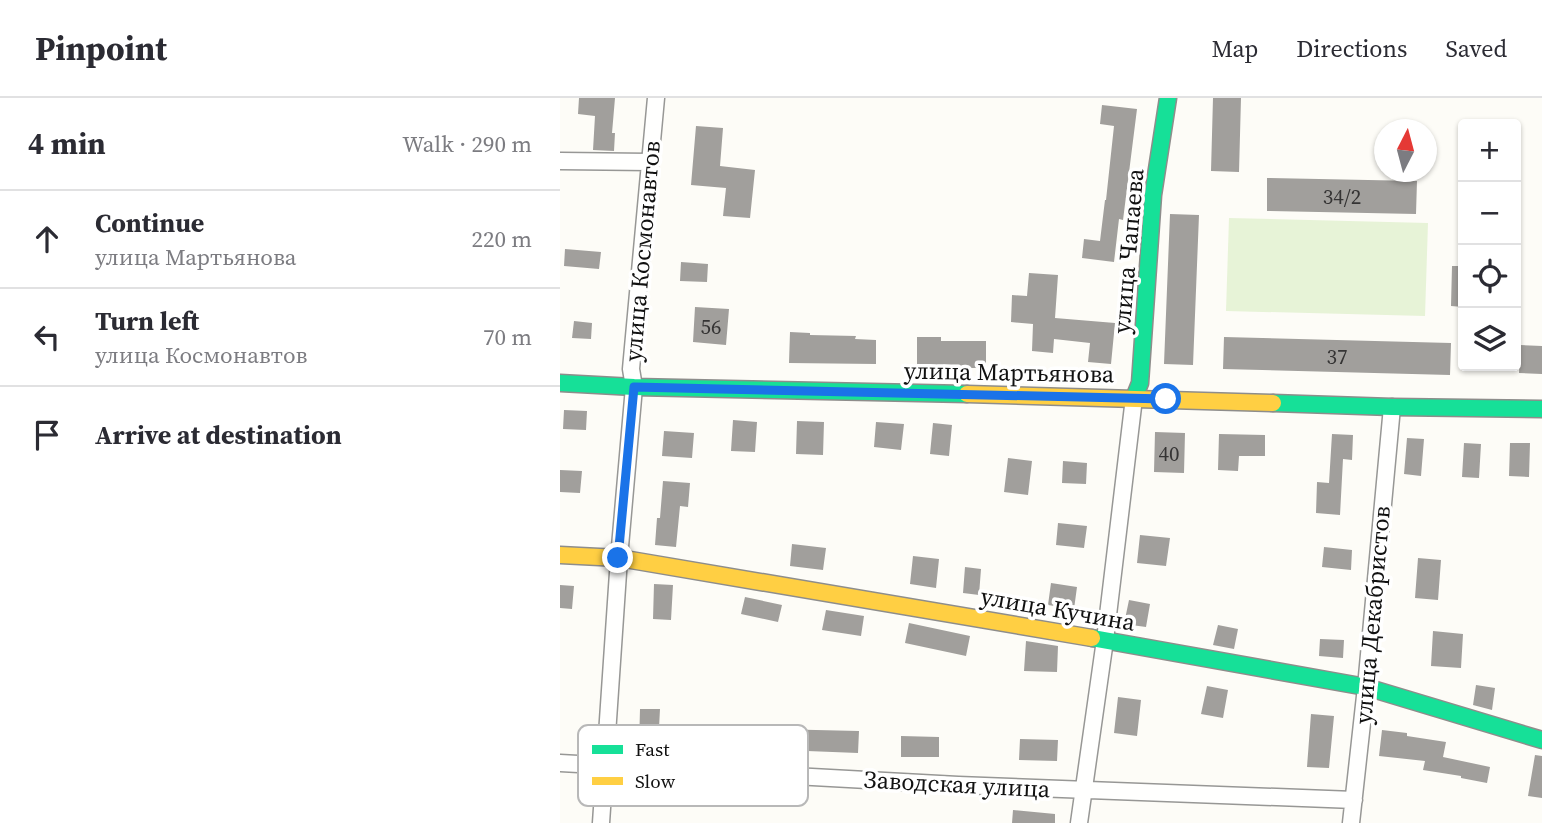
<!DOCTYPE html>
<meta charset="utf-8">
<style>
body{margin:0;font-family:"Source Serif 4",serif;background:#f2f2f3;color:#2b2b33}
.controls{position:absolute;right:21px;top:21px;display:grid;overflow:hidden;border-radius:7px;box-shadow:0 2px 5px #0004}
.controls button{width:63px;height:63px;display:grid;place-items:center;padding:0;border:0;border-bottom:2px solid #e1e1e2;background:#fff;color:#2b2b33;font:35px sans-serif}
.compass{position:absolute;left:814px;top:21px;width:63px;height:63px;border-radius:50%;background:#fff;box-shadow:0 2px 5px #0004;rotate:6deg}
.stop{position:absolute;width:21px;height:21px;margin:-16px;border:5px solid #1a73e8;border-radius:50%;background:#fff}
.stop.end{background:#1a73e8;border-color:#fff;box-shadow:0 2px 7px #0008}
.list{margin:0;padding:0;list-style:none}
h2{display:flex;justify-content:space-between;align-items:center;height:91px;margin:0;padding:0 28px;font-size:30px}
h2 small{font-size:23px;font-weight:400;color:#7c7c81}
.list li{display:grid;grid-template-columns:46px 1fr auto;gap:21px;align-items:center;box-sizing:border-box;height:98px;padding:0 28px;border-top:2px solid #e1e1e2}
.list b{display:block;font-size:26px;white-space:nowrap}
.list p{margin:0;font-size:23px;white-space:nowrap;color:#7c7c81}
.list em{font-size:23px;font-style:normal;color:#7c7c81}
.icon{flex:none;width:38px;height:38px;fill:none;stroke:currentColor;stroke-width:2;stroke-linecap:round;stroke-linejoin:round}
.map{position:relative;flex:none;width:982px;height:725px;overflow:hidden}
header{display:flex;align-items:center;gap:42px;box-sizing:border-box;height:98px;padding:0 35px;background:#fff;border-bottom:2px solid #e1e1e2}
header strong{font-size:33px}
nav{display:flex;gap:38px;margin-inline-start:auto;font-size:24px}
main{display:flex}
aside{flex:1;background:#fff}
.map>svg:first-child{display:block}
.green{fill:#e7f3d7}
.building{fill:#a19f9c}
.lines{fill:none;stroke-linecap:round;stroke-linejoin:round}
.street-casing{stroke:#979795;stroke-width:19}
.fast-casing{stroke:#8e8d8b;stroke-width:19}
.slow-casing{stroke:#8e8d8b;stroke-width:19}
.street{stroke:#fffffe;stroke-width:16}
.fast{stroke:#16e098;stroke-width:16}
.slow{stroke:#ffcf43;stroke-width:16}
.route{stroke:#1a73e8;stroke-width:9}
.labels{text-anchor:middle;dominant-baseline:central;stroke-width:7;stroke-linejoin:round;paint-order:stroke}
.number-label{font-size:21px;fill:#353434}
.street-label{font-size:24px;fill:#111;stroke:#fff}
.key{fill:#fff;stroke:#b8b8b8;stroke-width:2}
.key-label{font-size:19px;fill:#111}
</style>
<header>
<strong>Pinpoint</strong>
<nav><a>Map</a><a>Directions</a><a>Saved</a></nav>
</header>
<main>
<aside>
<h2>4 min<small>Walk · 290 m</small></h2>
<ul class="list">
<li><svg class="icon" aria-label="ahead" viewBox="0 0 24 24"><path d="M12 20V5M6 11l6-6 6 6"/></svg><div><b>Continue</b><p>улица Мартьянова</p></div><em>220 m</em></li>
<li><svg class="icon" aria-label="left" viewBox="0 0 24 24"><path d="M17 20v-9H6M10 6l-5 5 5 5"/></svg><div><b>Turn left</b><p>улица Космонавтов</p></div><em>70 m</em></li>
<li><svg class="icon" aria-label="arrive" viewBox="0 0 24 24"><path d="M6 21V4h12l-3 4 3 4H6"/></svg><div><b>Arrive at destination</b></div></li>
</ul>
</aside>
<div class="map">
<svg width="982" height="725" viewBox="0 0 982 725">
<rect width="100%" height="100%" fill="#fdfcf7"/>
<path class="green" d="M 669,120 L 868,125 L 865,218 L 666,213 Z"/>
<path class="building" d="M 19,0 L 55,0 L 52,35 L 55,35 L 54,53 L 33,52 L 35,18 L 18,16 Z
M 653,0 L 681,0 L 679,74 L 651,73 Z
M 542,7 L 577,11 L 563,122 L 559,121 L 554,164 L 522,160 L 524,141 L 540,143 L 545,102 L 546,102 L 554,28 L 540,26 Z
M 136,28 L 163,30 L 160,68 L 195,72 L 190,120 L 163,118 L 166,90 L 131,87 Z
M 707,80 L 857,83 L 856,116 L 707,113 Z
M 610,116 L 639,117 L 633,267 L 604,266 Z
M 5,151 L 41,154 L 39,171 L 4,168 Z
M 121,164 L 148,166 L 147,184 L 120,183 Z
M 892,168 L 903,168 L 903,209 L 891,208 Z
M 469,175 L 498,177 L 495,220 L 555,225 L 551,266 L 528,264 L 530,245 L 494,241 L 493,255 L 472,253 L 473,226 L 451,224 L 452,197 L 467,198 Z
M 135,209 L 169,211 L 166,247 L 133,244 Z
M 14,223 L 32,225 L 31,241 L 12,240 Z
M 230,234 L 250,235 L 250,237 L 296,238 L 295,241 L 316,242 L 316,266 L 229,265 Z
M 357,239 L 381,239 L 381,243 L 426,243 L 426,270 L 387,270 L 387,267 L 357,267 Z
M 664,239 L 891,245 L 890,277 L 663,271 Z
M 960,247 L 982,248 L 982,276 L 959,275 Z
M 4,312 L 27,313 L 26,332 L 3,331 Z
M 173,322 L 197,324 L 195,354 L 171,353 Z
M 237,323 L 264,324 L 263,357 L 236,356 Z
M 316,324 L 344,326 L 341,352 L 314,349 Z
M 373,325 L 392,327 L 389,358 L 370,356 Z
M 104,333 L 134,335 L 132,360 L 102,358 Z
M 595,334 L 625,335 L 624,375 L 594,374 Z
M 659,336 L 705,337 L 705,358 L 679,358 L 678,373 L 658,372 Z
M 772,336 L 793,337 L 792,362 L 783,361 L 780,417 L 756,415 L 757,384 L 769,385 Z
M 847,340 L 864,341 L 861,378 L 844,376 Z
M 904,345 L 921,346 L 919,380 L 902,379 Z
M 950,345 L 970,345 L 969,379 L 949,378 Z
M 448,360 L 472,363 L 468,397 L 444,394 Z
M 503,363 L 527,365 L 526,386 L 502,385 Z
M 0,372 L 22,373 L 20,395 L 0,394 Z
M 103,383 L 130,385 L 128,409 L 120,408 L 116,449 L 95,447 L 97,420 L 100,420 Z
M 498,425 L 527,428 L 524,450 L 496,447 Z
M 580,437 L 610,440 L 606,468 L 577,465 Z
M 232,446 L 266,450 L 263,472 L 230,468 Z
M 764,449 L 792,452 L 791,472 L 762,469 Z
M 353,458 L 379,461 L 376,490 L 350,486 Z
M 858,460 L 881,462 L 878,502 L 855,500 Z
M 405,469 L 421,471 L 419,497 L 403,495 Z
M 491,485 L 517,489 L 514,511 L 488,507 Z
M 94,486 L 113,487 L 111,522 L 93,521 Z
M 0,487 L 14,488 L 12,511 L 0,510 Z
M 185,499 L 222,507 L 218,524 L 181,516 Z
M 569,502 L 590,506 L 586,529 L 564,526 Z
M 266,512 L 304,518 L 301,538 L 262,532 Z
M 349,525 L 410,538 L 406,558 L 345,545 Z
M 658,527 L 678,531 L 674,551 L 653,547 Z
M 873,533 L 903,536 L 901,570 L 871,568 Z
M 760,541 L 784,542 L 783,560 L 759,558 Z
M 466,543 L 498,548 L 497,574 L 464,573 Z
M 916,587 L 935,590 L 932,612 L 913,607 Z
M 647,588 L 668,592 L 663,620 L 641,616 Z
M 558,599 L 581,602 L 577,638 L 554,635 Z
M 80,611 L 100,611 L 98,649 L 79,648 Z
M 751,616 L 774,618 L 769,670 L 747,669 Z
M 163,630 L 299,633 L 298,655 L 222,652 L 222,654 L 162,653 Z
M 822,632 L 847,635 L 847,638 L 886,644 L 883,659 L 930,669 L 927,685 L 901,680 L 901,678 L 863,672 L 865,663 L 819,658 Z
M 341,638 L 379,639 L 379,659 L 341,659 Z
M 460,641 L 498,642 L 497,663 L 459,662 Z
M 975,657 L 982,658 L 982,700 L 968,698 Z
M 453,712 L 495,716 L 495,725 L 452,725 Z"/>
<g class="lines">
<defs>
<path id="street" d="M 0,63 L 90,64
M 0,665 L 398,687 L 794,702
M 41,725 L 59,460 L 74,289 L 71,271 L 96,0
M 519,725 L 545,542 L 574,300
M 791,725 L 806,589 L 832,309"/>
<path id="fast" d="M 0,285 L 74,289 L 407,296
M 574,300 L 580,285 L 593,97 L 608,0
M 713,305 L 832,309 L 982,311
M 532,540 L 806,589 L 982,642"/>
<path id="slow" d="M 407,296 L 713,305
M 0,457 L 59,460 L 532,540"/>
</defs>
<use href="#street" class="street-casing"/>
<use href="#fast" class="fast-casing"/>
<use href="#slow" class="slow-casing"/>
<use href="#street" class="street"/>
<use href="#fast" class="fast"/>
<use href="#slow" class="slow"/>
</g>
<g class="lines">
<path class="route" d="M 58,460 L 74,289 L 606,301"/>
</g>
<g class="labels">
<g class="number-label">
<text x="782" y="98">34/2</text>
<text x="151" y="228">56</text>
<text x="777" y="258">37</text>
<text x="609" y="355">40</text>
</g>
<g class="street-label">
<text transform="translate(82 153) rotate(-85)">улица Космонавтов</text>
<text transform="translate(568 153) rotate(-85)">улица Чапаева</text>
<text transform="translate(449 274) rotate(1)">улица Мартьянова</text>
<text transform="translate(498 511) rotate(10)">улица Кучина</text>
<text transform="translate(812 517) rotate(-85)">улица Декабристов</text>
<text transform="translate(397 686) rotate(3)">Заводская улица</text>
</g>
</g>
<rect x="18" y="627" width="230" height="81" rx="10" class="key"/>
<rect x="32" y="647" width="31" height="9" fill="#16e098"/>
<rect x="32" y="679" width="31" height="8" fill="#ffcf43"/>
<g class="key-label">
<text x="75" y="658">Fast</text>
<text x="75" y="690">Slow</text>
</g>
</svg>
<div class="controls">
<button>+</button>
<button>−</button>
<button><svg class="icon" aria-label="locate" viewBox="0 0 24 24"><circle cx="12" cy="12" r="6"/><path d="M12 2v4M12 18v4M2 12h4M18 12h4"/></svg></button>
<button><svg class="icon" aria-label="layers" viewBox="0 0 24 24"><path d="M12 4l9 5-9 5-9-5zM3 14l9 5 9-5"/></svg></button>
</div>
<svg class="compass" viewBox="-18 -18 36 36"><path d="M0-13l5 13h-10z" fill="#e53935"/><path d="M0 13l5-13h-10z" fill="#7c7c81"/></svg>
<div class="stop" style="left:606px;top:301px"></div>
<div class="stop end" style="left:58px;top:460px"></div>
</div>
</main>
